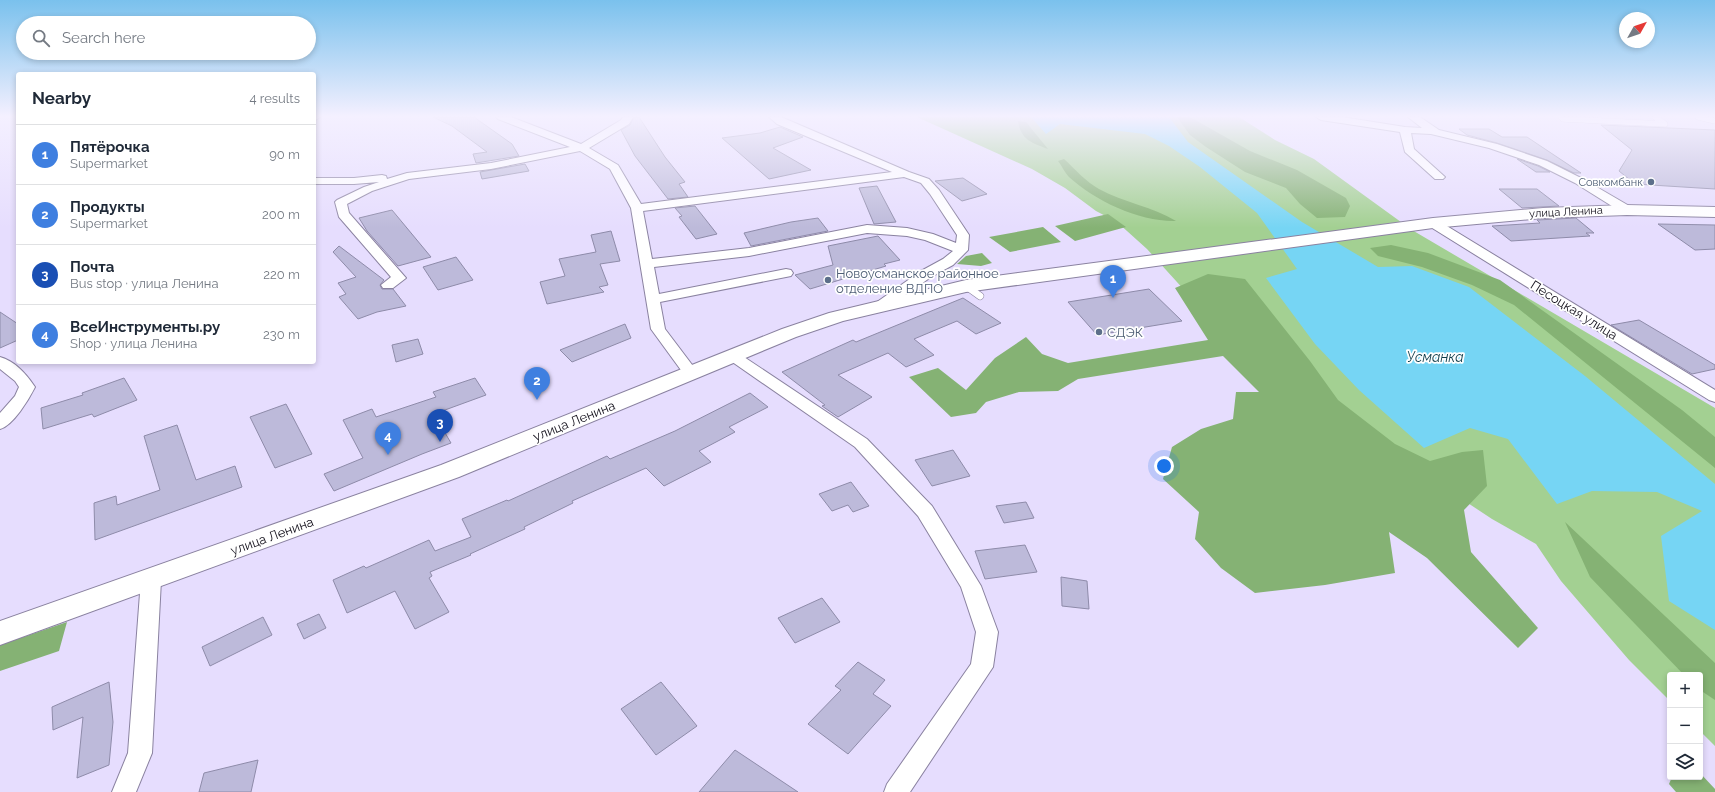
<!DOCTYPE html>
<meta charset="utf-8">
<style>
body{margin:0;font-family:Raleway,sans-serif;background:#f2f2f3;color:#1f2937}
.controls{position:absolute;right:12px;bottom:12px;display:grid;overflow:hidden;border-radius:4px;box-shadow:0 2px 6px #0003}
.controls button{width:36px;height:36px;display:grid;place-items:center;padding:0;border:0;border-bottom:1px solid #e0e1e3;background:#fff;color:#1f2937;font:20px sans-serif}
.compass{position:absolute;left:1619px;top:12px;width:36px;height:36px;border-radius:50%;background:#fff;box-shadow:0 2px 6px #0003;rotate:50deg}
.you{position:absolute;left:1164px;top:466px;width:14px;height:14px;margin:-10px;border:3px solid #fff;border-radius:50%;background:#1a73e8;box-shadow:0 0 0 6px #1a73e833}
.badge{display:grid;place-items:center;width:26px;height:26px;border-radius:50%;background:#276ea2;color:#fff;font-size:13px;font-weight:700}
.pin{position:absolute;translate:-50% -33px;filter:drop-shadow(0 1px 2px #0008)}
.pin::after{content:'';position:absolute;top:21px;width:14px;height:12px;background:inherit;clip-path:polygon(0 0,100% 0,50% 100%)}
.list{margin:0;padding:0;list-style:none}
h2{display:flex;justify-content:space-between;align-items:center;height:52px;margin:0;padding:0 16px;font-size:17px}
h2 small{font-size:13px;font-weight:400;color:#747a83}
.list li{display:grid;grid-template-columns:26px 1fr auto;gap:12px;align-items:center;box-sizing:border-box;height:60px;padding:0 16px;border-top:1px solid #e0e1e3}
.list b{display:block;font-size:15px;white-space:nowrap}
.list p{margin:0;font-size:13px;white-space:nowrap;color:#747a83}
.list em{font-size:13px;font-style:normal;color:#747a83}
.icon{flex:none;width:22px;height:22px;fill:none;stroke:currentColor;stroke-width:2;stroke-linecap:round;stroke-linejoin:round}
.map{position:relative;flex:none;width:1715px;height:792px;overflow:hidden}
.search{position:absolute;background:#fff;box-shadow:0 2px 6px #0003;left:16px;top:16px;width:300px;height:44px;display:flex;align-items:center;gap:10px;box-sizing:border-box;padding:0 14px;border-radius:22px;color:#747a83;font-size:15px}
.panel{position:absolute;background:#fff;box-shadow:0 2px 6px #0003;left:16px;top:72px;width:300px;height:292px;border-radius:4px}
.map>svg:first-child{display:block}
.green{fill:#a3d092}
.forest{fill:#85b274}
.water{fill:#76d5f4}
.building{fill:#bdbada;stroke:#8e8ba9}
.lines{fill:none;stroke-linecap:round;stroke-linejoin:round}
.service-far1-casing{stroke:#8a82a0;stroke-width:6}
.service-casing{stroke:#8a82a0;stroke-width:8}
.minor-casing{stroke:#8a82a0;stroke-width:2}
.secondary-casing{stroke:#8a82a0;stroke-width:2}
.service-far1{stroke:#fff;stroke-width:5.5}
.service{stroke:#fff;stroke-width:7}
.minor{fill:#fff;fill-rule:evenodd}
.secondary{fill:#fff;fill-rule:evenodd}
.service-dot{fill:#5c6f8a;stroke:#fff;stroke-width:1.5}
.labels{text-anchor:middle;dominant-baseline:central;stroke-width:3.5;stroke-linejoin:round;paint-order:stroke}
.far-service-label{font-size:11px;fill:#4e5e75;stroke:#fff;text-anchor:end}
.far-street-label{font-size:11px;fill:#13101b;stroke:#fff}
.service-label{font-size:13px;fill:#4e5e75;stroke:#fff;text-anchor:start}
.street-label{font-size:13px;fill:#13101b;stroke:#fff}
.water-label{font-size:14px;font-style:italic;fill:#113d4a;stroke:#fff}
</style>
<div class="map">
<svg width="1715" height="792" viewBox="0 0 1715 792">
<rect width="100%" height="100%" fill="#e6ddfe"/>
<path class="green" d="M 917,117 L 1239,117 L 1275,140 L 1314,159 L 1412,230 L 1715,408 L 1715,746 L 1700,731 L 1700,675 L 1670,675 L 1670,701 L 1629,660 L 1561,581 L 1536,544 L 1492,519 L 1424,474 L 1206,314 L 1147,249 L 1117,222 L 1096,211 L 1065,188 L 1032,169 Z"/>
<path class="forest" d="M 1177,117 L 1190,117 L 1250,151 L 1297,170 L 1346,198 L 1350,206 L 1345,217 L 1317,218 L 1300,204 L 1286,188 L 1245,172 L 1206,147 L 1190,135 Z
M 1018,121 L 1026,122 L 1048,149 C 1032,143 1021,140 1018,121 Z
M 1064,159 C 1075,169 1086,182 1099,189 C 1124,203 1152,206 1176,221 C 1140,222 1095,201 1069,177 C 1065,173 1062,166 1058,161 Z
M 1108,214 L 1126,227 L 1075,241 L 1055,226 Z
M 1043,227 L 1061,242 L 1010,252 L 989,237 Z
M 1391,245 L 1428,253 L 1500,280 L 1682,410 L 1715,437 L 1715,468 L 1514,305 L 1472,285 L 1422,267 L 1378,256 L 1370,248 Z
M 982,253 L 992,263 L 981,266 L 957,264 L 966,256 Z
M 1208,274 L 1245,279 L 1310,361 L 1338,400 L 1395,444 L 1430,461 L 1462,452 L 1483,450 L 1487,486 L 1464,510 L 1471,552 L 1538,628 L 1518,648 L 1427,558 L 1389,532 L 1395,573 L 1325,585 L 1255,593 L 1221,568 L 1195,539 L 1199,512 L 1163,479 L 1172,447 L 1201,429 L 1233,419 L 1236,392 L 1259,392 L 1223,356 L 1078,379 L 1058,391 L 1019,392 L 986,402 L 976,413 L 951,417 L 909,377 L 938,368 L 966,390 L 995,358 L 1026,337 L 1042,354 L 1068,363 L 1208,340 L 1175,288 Z
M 1565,522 L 1715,663 L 1715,700 L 1700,690 L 1700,675 L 1684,675 L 1590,577 Z
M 67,622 L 59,651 L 0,671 L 0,645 Z
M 1700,773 L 1715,789 L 1715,792 L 1676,792 L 1669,784 L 1672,777 L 1700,777 Z"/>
<path class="water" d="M 1031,117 L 1169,117 L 1188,142 L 1302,222 L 1378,267 L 1412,266 L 1469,287 L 1585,376 L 1715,484 L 1715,630 L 1669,601 L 1661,536 L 1702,511 L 1657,492 L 1592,491 L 1557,504 L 1508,439 L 1470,428 L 1424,448 L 1359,390 L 1315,344 L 1266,278 L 1297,269 L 1257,213 L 1200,167 L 1169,146 L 1145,134 L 1060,124 L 1046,134 Z"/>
<path class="building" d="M 433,117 L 474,117 L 512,144 L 519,156 L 476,163 L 473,154 L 487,152 L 452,126 Z
M 634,117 L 639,117 L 665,157 L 685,182 L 679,184 L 688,197 L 668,199 L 635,156 L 621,130 L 630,125 Z
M 1601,125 L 1715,130 L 1715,189 L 1635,184 L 1619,171 L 1632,150 Z
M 780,127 L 803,137 L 773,148 L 811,170 L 769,179 L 722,138 L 760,133 Z
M 1459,129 L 1489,129 L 1502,137 L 1527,137 L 1581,173 L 1574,173 L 1547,160 L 1497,143 L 1467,135 Z
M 1517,159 L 1538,166 L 1550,172 L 1536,172 Z
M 525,164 L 529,171 L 482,179 L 480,172 Z
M 963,178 L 987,194 L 962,201 L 935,181 Z
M 877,186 L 896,222 L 874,224 L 859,188 Z
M 1499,189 L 1537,189 L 1559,206 L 1522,208 Z
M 695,206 L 717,234 L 696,239 L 679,217 L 682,216 L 675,208 Z
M 392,210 L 431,257 L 398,266 L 367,231 L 359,218 Z
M 818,218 L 828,231 L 751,246 L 744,233 L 791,222 Z
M 1576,218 L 1594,233 L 1586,233 L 1590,236 L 1511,241 L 1492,226 L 1540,223 L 1537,220 Z
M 1658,224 L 1715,225 L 1715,249 L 1695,250 Z
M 611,231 L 620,261 L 600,264 L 608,285 L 599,287 L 604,292 L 547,304 L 540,282 L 565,276 L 559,259 L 596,252 L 591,235 Z
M 878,236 L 900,260 L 884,264 L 886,266 L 810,289 L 795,275 L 833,265 L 828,246 Z
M 339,246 L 384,280 L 380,285 L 382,289 L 393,289 L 406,306 L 377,312 L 358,319 L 339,297 L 346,294 L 338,283 L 356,277 L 333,252 Z
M 456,257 L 473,280 L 438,290 L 423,267 Z
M 1149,289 L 1182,321 L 1097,335 L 1068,302 Z
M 963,298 L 1001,323 L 976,334 L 957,321 L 914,339 L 934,355 L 906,367 L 888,353 L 838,375 L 872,397 L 838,417 L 822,406 L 825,405 L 782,372 L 853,340 L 856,342 Z
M 0,312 L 18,324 L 18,340 L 0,348 Z
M 1639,320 L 1715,365 L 1715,369 L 1692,374 L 1611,325 Z
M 625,324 L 631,338 L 572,362 L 560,350 Z
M 418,339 L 423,354 L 396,362 L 392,345 Z
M 124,378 L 137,400 L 94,417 L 92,414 L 43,429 L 41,408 L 83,395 L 82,393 Z
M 475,378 L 486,395 L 434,414 L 451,443 L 422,454 L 334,491 L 324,474 L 363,458 L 343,420 L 372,409 L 376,417 L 436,397 L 433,392 Z
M 750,393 L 768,407 L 729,427 L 735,432 L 699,451 L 711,462 L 664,486 L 646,468 L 572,501 L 573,503 L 524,527 L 525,529 L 470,554 L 471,555 L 430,572 L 432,576 L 429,578 L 449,612 L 415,629 L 395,591 L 347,613 L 333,580 L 364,566 L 366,568 L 429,540 L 435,551 L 471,537 L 462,519 L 507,500 L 508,501 L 607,456 L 610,459 L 675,431 Z
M 286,404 L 312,454 L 275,468 L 250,417 Z
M 177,425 L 196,480 L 235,466 L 242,487 L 95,540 L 94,503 L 116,496 L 117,505 L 160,490 L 144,436 Z
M 953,450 L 970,476 L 932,486 L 915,460 Z
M 851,482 L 869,506 L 853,512 L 848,505 L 832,511 L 819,494 Z
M 1026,502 L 1034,518 L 1004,523 L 996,506 Z
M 1025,545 L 1037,572 L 985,579 L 975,551 Z
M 1061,577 L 1087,581 L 1089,609 L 1062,606 Z
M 822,598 L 840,622 L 795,643 L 778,618 Z
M 319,614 L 326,628 L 304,639 L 297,624 Z
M 263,617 L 272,635 L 210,666 L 202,647 Z
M 858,662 L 885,680 L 873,694 L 891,706 L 848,754 L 808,724 L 841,690 L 835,686 Z
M 109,682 L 113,722 L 109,765 L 77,778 L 83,717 L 53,730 L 52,707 Z
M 661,682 L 697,726 L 656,755 L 621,709 Z
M 735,750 L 798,792 L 699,792 Z
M 258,760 L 251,792 L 199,792 L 204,773 Z"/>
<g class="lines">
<defs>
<path id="service-far1" d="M 1561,117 L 1563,119 L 1665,124 L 1655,117
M 1698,117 L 1715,121"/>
<path id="service" d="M 966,286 L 980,296"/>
<path id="minor" d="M 314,117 L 320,117 L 314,121 Z
M 496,117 L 511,117 L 581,144 L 621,120 L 623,117 L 633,117 L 629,124 L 589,148 L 618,165 L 641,204 L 892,172 L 777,124 L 769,117 L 781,117 L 909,172 L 929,179 L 939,190 L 969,235 L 968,250 L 953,265 L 931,277 L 887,308 L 882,309 L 877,308 L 875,305 L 877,302 L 921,271 L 943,259 L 953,251 L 925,240 L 907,236 L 867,233 L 749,256 L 654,267 L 659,294 L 786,269 L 791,270 L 793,273 L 791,276 L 786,277 L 660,302 L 665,329 L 699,374 L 696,377 L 691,379 L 686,377 L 651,329 L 631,208 L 610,169 L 580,151 L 491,169 L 409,179 L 372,191 L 347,204 L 349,213 L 406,278 L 393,288 L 383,288 L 381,285 L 391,277 L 339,217 L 335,202 L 337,200 L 364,187 L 379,182 L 354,184 L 314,184 L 314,178 L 354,178 L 382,175 L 386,176 L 387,179 L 407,173 L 491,163 L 570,147 L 498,119 ZM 904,177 L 921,183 L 930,194 L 957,235 L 956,243 L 933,234 L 907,228 L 867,225 L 749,248 L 652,259 L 643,211 Z
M 1316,117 L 1342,117 L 1405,127 L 1422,128 L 1408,117 L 1420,117 L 1439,130 L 1497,144 L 1547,161 L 1583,179 L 1631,207 L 1633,210 L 1631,213 L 1623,213 L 1575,183 L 1539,165 L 1489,148 L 1431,134 L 1411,133 L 1414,149 L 1445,177 L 1443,179 L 1435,179 L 1405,152 L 1400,132 L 1321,120 Z
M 1433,219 L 1437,220 L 1715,390 L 1715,402 L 1709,400 L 1429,226 L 1427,223 L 1429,220 Z
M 733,351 L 738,353 L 867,439 L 932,506 L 981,586 L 998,632 L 993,667 L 910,792 L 884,792 L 887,784 L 971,664 L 976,632 L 961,587 L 918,516 L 855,447 L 728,359 L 725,356 L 728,353 Z
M 0,357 C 15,361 27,375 35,387 C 29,399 13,426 0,429 L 0,413 L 15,396 L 19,387 L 15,381 L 0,369 Z
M 151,572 L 158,575 L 161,580 L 152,753 L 136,792 L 112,792 L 128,753 L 141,580 L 144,575 Z"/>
<path id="secondary" d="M 1627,205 L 1715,207 L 1715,217 L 1627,215 L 1543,218 L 1433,228 L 966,292 L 843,321 L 796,337 L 459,477 L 0,645 L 0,621 L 441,465 L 782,329 L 829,313 L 966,280 L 1433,218 L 1543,208 Z"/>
</defs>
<use href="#service-far1" class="service-far1-casing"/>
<use href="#service" class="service-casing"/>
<use href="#minor" class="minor-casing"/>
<use href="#secondary" class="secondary-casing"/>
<use href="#service-far1" class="service-far1"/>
<use href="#service" class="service"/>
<use href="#minor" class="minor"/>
<use href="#secondary" class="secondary"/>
</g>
<linearGradient id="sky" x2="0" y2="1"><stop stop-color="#7ac1ed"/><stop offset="0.51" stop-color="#f4f0ff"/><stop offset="1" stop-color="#f4f0ff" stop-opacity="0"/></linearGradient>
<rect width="1715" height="228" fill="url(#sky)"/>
<g class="service-dot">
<circle cx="1651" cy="182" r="4"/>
<circle cx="828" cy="280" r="4"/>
<circle cx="1099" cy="332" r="4"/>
</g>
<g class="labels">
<g class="far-service-label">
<text x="1643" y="182">Совкомбанк</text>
</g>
<g class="far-street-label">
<text transform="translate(1566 212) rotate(-3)">улица Ленина</text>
</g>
<g class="service-label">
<text x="836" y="273">Новоусманское районное<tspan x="836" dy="15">отделение ВДПО</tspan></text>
<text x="1107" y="332">СДЭК</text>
</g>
<g class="street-label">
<text transform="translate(1574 310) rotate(32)">Песоцкая улица</text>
<text transform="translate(574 421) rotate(-22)">улица Ленина</text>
<text transform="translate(272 536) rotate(-20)">улица Ленина</text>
</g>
<g class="water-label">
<text x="1435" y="357">Усманка</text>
</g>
</g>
</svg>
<div class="controls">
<button>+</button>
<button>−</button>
<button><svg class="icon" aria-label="layers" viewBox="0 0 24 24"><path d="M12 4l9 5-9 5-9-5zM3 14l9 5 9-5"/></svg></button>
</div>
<svg class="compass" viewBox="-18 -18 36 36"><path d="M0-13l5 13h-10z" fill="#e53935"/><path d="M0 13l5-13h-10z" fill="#747a83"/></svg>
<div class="you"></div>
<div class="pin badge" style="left:1113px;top:298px;background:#3f7fe0">1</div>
<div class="pin badge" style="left:537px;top:400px;background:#3f7fe0">2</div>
<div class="pin badge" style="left:440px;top:442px;background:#1a4fb4">3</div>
<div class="pin badge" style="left:388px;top:455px;background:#3f7fe0">4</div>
<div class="search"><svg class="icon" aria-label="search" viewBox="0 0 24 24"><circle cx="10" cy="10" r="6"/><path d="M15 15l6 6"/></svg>Search here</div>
<section class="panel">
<h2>Nearby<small>4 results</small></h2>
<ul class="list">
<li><span class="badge" style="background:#3f7fe0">1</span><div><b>Пятёрочка</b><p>Supermarket</p></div><em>90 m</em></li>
<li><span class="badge" style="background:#3f7fe0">2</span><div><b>Продукты</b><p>Supermarket</p></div><em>200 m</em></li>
<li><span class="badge" style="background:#1a4fb4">3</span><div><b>Почта</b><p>Bus stop · улица Ленина</p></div><em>220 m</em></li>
<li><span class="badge" style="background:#3f7fe0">4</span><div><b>ВсеИнструменты.ру</b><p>Shop · улица Ленина</p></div><em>230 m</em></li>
</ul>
</section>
</div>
